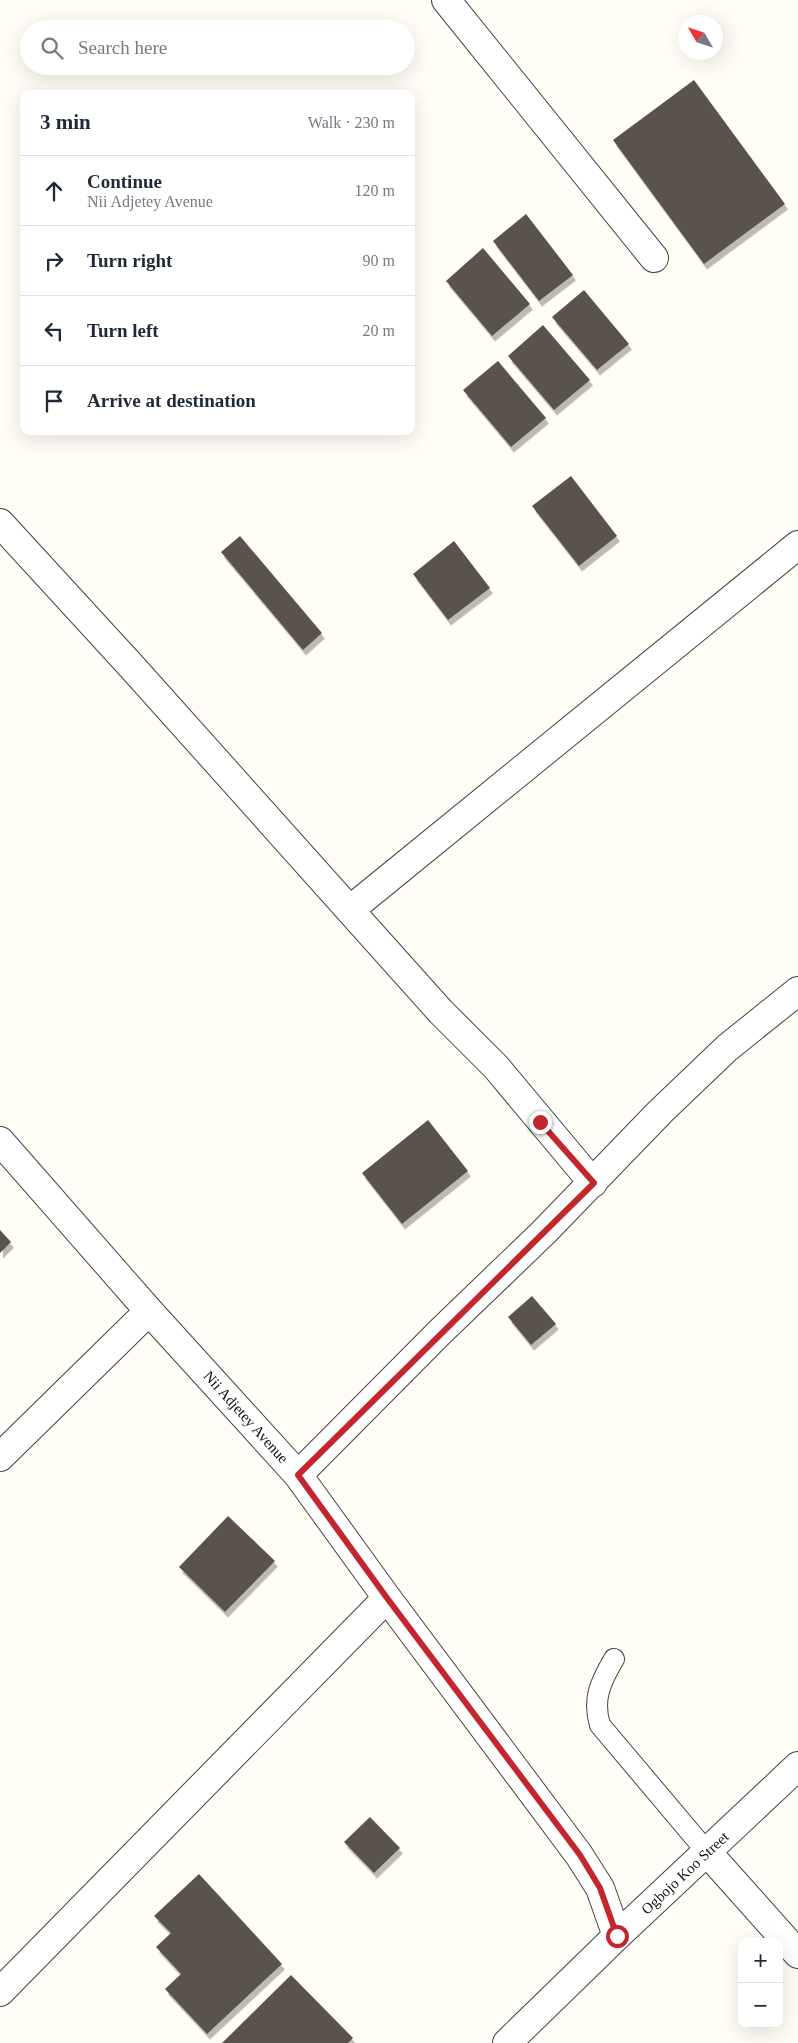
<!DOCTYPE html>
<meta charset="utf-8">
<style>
body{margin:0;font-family:"Times New Roman",serif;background:#f2f2f3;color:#1f2937}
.controls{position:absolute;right:15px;bottom:15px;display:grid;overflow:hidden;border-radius:10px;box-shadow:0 5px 20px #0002}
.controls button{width:45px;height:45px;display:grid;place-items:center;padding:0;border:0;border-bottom:1px solid #e0e1e3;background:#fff;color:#1f2937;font:25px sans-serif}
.compass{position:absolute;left:678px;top:15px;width:45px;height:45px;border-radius:50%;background:#fff;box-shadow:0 5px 20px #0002;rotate:309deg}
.stop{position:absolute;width:15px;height:15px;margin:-11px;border:4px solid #c4262e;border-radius:50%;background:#fff}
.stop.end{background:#c4262e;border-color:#fff;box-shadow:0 1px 5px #0008}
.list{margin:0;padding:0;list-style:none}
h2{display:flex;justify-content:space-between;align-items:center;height:65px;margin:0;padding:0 20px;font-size:21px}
h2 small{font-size:16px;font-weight:400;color:#747a83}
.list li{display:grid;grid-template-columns:32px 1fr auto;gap:15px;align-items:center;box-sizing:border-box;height:70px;padding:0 20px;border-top:1px solid #e0e1e3}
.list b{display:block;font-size:19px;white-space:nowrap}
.list p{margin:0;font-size:16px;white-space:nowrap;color:#747a83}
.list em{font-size:16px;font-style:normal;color:#747a83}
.icon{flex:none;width:28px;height:28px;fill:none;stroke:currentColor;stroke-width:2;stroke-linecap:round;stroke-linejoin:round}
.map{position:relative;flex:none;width:798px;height:2043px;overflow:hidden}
.search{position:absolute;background:#fff;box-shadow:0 5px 20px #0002;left:20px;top:20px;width:395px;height:55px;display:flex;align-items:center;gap:12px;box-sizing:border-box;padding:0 18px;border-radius:28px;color:#747a83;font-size:19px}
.panel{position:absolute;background:#fff;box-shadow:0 5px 20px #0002;left:20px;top:90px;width:395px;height:345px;border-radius:10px}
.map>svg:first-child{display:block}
.building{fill:#5a524d;filter:url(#shadow)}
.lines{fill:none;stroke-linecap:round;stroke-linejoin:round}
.service-casing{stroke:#444;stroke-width:22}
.minor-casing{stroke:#444;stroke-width:30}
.service{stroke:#fff;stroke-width:20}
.minor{stroke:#fff;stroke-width:28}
.route{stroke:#c4262e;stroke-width:6}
.labels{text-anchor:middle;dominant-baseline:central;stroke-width:5;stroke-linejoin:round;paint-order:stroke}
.street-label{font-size:15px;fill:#111;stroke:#fff}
</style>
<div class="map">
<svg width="798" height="2043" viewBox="0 0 798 2043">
<defs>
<filter id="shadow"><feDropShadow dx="3" dy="5.5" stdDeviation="0" flood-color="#0004"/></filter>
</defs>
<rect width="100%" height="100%" fill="#fffdf5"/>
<path class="building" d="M 694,80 L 785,204 L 704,264 L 613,140 Z
M 526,214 L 573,275 L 539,301 L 493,241 Z
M 483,248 L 530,304 L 492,336 L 446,281 Z
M 584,290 L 629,344 L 597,370 L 552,317 Z
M 543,325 L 590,380 L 554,410 L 508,356 Z
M 498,361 L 546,418 L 511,447 L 463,390 Z
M 571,476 L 617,536 L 579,566 L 532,506 Z
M 240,536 L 322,633 L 303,650 L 221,552 Z
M 454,541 L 490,588 L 448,620 L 413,574 Z
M 428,1120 L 468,1171 L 402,1224 L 362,1173 Z
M 0,1230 L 11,1242 L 0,1253 Z
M 532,1296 L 556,1324 L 531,1345 L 508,1317 Z
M 228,1516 L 275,1561 L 225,1612 L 179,1567 Z
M 370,1817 L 400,1848 L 374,1873 L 344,1842 Z
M 199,1874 L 282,1964 L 207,2034 L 165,1989 L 181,1974 L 156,1947 L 171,1933 L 154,1916 Z
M 291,1975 L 353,2038 L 348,2043 L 222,2043 Z"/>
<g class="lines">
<defs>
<path id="service" d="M 614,1659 C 601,1681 592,1699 600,1725 L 707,1852"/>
<path id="minor" d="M 446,0 L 654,258
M 0,523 L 133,668 L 441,1012 L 496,1067 L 593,1183
M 351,909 L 798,545
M 0,1141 L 149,1311 L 298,1475 L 387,1598 L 579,1855 L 600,1888 L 617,1936
M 0,1457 L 149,1311
M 298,1475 L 440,1332 L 544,1232 L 660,1112 L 727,1048 L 798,991
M 707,1852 L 798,1954
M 0,1992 L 387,1598
M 507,2043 L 617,1936 L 798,1766"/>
</defs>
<use href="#service" class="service-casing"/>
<use href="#minor" class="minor-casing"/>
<use href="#service" class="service"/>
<use href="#minor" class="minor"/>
</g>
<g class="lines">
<path class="route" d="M 540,1122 L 594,1183 L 298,1475 L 387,1598 L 580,1855 L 600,1888 L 617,1936"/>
</g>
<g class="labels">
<g class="street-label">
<text transform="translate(246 1417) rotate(48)">Nii Adjetey Avenue</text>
<text transform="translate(685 1873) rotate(-43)">Ogbojo Koo Street</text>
</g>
</g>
</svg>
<div class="controls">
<button>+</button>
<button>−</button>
</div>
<svg class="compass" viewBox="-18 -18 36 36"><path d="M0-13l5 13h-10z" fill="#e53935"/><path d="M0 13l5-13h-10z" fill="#747a83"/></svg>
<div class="stop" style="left:617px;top:1936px"></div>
<div class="stop end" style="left:540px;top:1122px"></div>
<div class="search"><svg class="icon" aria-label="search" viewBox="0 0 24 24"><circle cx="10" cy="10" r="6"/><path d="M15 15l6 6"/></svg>Search here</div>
<section class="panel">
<h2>3 min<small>Walk · 230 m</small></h2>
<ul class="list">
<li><svg class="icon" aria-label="ahead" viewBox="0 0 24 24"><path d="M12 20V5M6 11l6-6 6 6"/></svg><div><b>Continue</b><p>Nii Adjetey Avenue</p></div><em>120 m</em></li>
<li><svg class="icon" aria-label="right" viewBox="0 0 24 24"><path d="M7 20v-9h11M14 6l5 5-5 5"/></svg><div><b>Turn right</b></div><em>90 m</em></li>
<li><svg class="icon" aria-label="left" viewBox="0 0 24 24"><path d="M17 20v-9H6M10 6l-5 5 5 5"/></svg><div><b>Turn left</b></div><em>20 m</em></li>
<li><svg class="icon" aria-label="arrive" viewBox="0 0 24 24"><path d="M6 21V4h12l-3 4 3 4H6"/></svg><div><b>Arrive at destination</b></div></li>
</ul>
</section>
</div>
